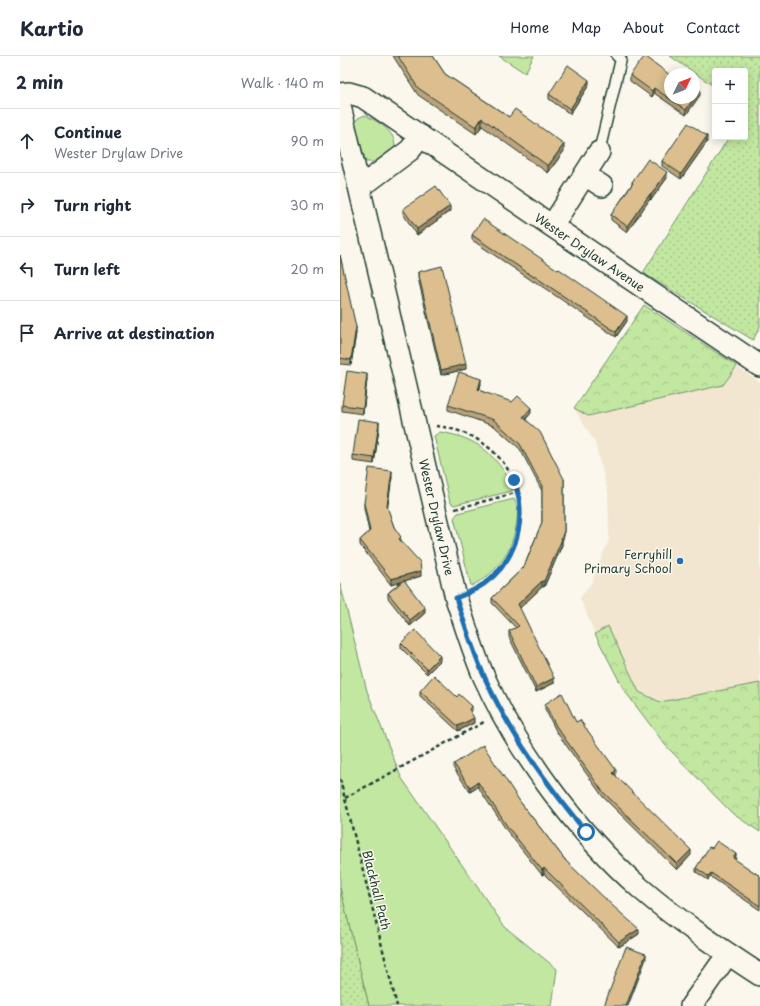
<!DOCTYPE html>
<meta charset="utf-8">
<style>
body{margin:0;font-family:"Playpen Sans",sans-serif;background:#f2f2f3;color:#1f2937}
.controls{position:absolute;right:12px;top:12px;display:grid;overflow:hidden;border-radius:4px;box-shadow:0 2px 10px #0003}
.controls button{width:36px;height:36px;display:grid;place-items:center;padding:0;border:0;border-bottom:1px solid #e0e1e3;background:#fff;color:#1f2937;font:20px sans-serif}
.compass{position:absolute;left:324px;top:12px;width:36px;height:36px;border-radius:50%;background:#fff;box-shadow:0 2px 10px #0003;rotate:47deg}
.stop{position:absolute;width:12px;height:12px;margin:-9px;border:3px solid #1f6fb2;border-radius:50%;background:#fff}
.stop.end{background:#1f6fb2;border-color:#fff;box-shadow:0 1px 4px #0008}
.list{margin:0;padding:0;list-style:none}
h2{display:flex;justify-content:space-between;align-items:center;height:52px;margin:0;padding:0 16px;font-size:17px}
h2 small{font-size:13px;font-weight:400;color:#747a83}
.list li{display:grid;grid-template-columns:26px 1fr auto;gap:12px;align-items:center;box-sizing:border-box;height:64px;padding:0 16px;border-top:1px solid #e0e1e3}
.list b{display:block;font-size:15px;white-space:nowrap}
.list p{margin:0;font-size:13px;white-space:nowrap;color:#747a83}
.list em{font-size:13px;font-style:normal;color:#747a83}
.icon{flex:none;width:22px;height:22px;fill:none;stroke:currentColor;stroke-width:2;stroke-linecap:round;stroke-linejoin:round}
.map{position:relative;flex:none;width:420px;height:950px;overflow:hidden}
header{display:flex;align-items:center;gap:24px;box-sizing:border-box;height:56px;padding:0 20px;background:#fff;border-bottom:1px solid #e0e1e3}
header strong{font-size:19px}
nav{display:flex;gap:22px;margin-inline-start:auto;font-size:14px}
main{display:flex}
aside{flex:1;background:#fff}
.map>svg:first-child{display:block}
.built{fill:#f2e6d0}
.grass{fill:#c2e7a1;stroke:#70926a}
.forest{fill:url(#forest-crowns);stroke:#70926a}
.garden{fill:url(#garden-dots);stroke:#70926a}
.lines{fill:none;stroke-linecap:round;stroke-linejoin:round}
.service-casing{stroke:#1f3d34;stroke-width:13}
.minor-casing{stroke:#1f3d34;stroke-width:24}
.path{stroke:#1f3d34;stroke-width:2.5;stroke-dasharray:4 3;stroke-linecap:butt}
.service{stroke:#fbf7ec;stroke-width:10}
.minor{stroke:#fbf7ec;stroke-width:21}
.wall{fill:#bda37b;stroke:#1f3d34}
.shaded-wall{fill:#9a8564;stroke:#1f3d34}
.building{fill:#dcbe8f;stroke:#1f3d34}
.route{stroke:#1f6fb2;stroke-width:5}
.poi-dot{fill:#1f6fb2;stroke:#fbf7ec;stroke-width:1.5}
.labels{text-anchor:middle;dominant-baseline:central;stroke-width:3;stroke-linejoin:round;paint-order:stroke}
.street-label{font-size:12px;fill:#1f3d34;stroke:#fbf7ec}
.poi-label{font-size:12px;fill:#1f3d34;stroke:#fbf7ec;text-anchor:end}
</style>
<header>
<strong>Kartio</strong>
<nav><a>Home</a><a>Map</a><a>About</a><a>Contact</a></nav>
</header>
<main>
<aside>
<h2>2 min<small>Walk · 140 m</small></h2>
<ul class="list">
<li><svg class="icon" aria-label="ahead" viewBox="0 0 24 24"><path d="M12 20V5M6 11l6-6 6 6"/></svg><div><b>Continue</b><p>Wester Drylaw Drive</p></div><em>90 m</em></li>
<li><svg class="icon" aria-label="right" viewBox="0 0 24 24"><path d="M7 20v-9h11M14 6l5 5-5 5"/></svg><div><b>Turn right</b></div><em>30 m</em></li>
<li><svg class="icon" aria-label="left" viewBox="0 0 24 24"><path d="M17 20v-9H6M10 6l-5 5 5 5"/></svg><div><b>Turn left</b></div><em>20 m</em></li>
<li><svg class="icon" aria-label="arrive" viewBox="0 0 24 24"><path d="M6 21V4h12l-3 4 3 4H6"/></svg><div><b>Arrive at destination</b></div></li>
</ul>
</aside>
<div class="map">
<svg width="420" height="950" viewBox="0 0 420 950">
<defs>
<pattern id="forest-crowns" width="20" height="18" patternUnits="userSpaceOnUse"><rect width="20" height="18" fill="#c2e7a1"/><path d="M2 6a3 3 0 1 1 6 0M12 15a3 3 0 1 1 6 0" fill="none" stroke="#a6c78b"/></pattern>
<pattern id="garden-dots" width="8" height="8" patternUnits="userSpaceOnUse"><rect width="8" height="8" fill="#c2e7a1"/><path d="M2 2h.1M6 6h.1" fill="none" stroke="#a6c78b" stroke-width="1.8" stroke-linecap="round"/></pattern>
</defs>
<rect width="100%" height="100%" fill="#fbf7ec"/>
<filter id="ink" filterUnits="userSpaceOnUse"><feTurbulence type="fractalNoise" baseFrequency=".025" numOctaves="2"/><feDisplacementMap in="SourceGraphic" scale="8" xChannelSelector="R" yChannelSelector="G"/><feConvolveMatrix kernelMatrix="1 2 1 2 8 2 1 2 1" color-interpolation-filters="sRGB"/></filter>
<g filter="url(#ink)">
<path class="built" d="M 304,249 L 420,326 L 420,776 L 393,758 L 326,690 L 284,634 L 255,578 L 240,542 L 252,526 L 269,483 L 268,436 L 255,387 L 234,352 Z"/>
<path class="grass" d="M 159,0 L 194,0 L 185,17 Z
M 25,59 C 38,66 55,74 55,91 L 34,106 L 26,106 L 14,69 L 18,62 Z
M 100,376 C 138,382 154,397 173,430 L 172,435 L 114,449 L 110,446 L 94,380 Z
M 174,443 C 179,452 178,461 176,471 C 170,499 157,517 131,530 L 114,462 L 118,457 Z
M 0,527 L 27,635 L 61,721 L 165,871 L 217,913 L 212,950 L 29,950 L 0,832 Z"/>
<path class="forest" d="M 304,249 L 397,310 L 383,329 L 248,360 L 234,352 Z
M 268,570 L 299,636 L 320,646 L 420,627 L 420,776 L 393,758 L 326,690 L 284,634 L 255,578 Z"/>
<path class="garden" d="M 330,0 L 420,0 L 420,271 L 413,284 L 303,217 L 389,81 L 405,81 L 405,55 L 406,53 L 405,52 L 405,15 L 375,15 L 375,31 Z
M 0,832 L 29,950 L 0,950 Z"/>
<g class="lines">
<defs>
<path id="service" d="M 259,96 L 281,3 L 277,0"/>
<path id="minor" d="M 0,38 L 9,37 L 23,41 L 212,170 L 420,310
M 0,50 L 116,542 C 125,568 133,596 144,621 C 177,695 239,779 300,832 C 337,864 379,892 420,919
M 245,119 L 262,130
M 18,128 L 30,124 L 70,94 L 81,80
M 212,170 L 259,96
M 351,950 L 388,898"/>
</defs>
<use href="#service" class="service-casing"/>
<use href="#minor" class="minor-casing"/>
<path class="path" d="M 96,370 C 185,380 213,486 134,534
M 115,453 L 179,436
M 0,723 L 57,950
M 5,742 L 144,666"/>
<use href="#service" class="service"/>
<use href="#minor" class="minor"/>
</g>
<path class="wall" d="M 53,0 L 93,0 L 105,18 L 169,61 L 224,95 L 208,117 L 142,70 L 136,78 L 78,39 Z
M 290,19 L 330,19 L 360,39 L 346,59 L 314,37 L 312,41 L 290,25 Z
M 249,29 L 230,58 L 209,43 L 209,38 Z
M 367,86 L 341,123 L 322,110 L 322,105 Z
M 327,122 L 311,144 L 310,143 L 287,176 L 271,164 L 271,159 L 292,128 L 292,126 Z
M 63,153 L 110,155 L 77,179 L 63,158 Z
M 132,179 L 218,214 L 287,265 L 276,281 L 194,225 L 194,226 L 132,184 Z
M 0,199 L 16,277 L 11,309 L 0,308 Z
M 78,216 L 126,313 L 101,319 L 78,222 Z
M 27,323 L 23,358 L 2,355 L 2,349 Z
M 141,328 L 139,334 L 191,357 L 186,363 L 224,480 L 222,485 L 222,489 L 204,531 L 202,531 L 179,552 L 214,627 L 196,636 L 169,581 L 169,575 L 176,572 L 152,547 L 152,542 L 184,511 L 202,466 L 202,435 L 180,393 L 154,370 L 108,354 L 108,349 Z
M 39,372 L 34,408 L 13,405 L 13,399 Z
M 52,421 L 47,452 L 54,471 L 81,520 L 64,525 L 85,557 L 70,570 L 48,542 L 48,537 L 62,525 L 51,529 L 20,489 L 20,484 L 29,476 L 24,452 L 24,447 Z
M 61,587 L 100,605 L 87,618 L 61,592 Z
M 80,635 L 132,655 L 131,656 L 134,667 L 118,675 L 80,640 Z
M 205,648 L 236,666 L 276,720 L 351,799 L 337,814 L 263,741 L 216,675 L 205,653 Z
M 114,708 L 181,747 L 226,805 L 299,878 L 279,891 L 204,818 L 202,819 L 167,775 L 138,731 L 130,736 L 114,713 Z
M 372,792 L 396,802 L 395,804 L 420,820 L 420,854 L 371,821 L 368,824 L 356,816 L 356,812 Z"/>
<path class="shaded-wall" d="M 249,24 L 249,29 L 230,58 L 230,53 Z
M 314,32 L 314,37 L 312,41 L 312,35 Z
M 360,34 L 360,39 L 346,59 L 346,54 Z
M 142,62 L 142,70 L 136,78 L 136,71 Z
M 367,80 L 367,86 L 341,123 L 341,118 Z
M 224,88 L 224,95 L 208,117 L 208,110 Z
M 327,116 L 327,122 L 311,144 L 311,139 Z
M 310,138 L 310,143 L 287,176 L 287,170 Z
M 110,150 L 110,155 L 77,179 L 77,173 Z
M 287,260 L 287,265 L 276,281 L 276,276 Z
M 16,271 L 16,277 L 11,309 L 11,304 Z
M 126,308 L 126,313 L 101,319 L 101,314 Z
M 27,318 L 27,323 L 23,358 L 23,352 Z
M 141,323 L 141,328 L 138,339 L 138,334 Z
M 191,352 L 191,357 L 183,366 L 183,361 Z
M 39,366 L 39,372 L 34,408 L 34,402 Z
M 52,415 L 52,421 L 47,456 L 47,450 Z
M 224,423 L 224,480 L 222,485 L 222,489 L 204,531 L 204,525 Z
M 81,515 L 81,520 L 51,529 L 51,523 Z
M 202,525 L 202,531 L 178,554 L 178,548 Z
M 85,552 L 85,557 L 70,570 L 70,564 Z
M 100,600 L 100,605 L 87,618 L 87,613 Z
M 214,622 L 214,627 L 196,636 L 196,631 Z
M 132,650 L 132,655 L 129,657 L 129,653 Z
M 134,662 L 134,667 L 118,675 L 118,670 Z
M 276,714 L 276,720 L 273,722 L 273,717 Z
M 138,726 L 138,731 L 130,736 L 130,731 Z
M 351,794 L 351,799 L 337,814 L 337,808 Z
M 396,798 L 396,802 L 393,806 L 393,802 Z
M 204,812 L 204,818 L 202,819 L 202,814 Z
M 371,817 L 371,821 L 368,824 L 368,820 Z
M 299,873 L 299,878 L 279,891 L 279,886 Z
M 306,898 L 306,903 L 288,950 L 286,950 Z"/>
<path class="building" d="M 58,0 L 93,0 L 105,18 L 169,61 L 175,53 L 224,88 L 208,110 L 142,62 L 136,71 L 78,32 Z
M 305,0 L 330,19 L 330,42 L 354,42 L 346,54 L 314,32 L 312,35 L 290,19 Z
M 228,9 L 249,24 L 230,53 L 209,38 Z
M 354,29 L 360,34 L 354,42 Z
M 348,67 L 367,80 L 341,118 L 322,105 Z
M 308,103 L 327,116 L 311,139 L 310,138 L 287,170 L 271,159 L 293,127 L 292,126 Z
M 96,130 L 110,150 L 77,173 L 63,153 Z
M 143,163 L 218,214 L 219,213 L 287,260 L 276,276 L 194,220 L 194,221 L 132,179 Z
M 0,199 L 16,271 L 11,304 L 0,302 Z
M 102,210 L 126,308 L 101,314 L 78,216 Z
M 7,315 L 27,318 L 23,352 L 2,349 Z
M 119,316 L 141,323 L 138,334 L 172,346 L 178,340 L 191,352 L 183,361 L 200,376 L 224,423 L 224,475 L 221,483 L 222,483 L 204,525 L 202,525 L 178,548 L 214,622 L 196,631 L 169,575 L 179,570 L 152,542 L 184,511 L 202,466 L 202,430 L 180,388 L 154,364 L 108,349 Z
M 18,363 L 39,366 L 34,402 L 13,399 Z
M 29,412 L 52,415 L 47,450 L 54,471 L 61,481 L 59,483 L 80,506 L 81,515 L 51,523 L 20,484 L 30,475 L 24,447 Z
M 64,524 L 85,552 L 70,564 L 48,537 Z
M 75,574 L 100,600 L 87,613 L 61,587 Z
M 94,619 L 117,641 L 119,638 L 132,650 L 129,653 L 134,662 L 118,670 L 80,635 Z
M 222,637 L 236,666 L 240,664 L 276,714 L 273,717 L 351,794 L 337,808 L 263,736 L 216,670 L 205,648 Z
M 143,689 L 181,747 L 226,805 L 274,851 L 299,873 L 279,886 L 204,812 L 202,814 L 167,770 L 138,726 L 130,731 L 114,708 Z
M 377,785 L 396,798 L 393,802 L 420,820 L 420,850 L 371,817 L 368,820 L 356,812 L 369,791 L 372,792 Z
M 286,891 L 306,898 L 286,950 L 264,950 Z"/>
</g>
<g class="lines" filter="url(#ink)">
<path class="route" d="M 174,424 C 188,461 177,505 144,528 C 135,534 126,538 116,542 C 125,568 133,596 145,622 C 170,678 207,728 246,776"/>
</g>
<circle class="poi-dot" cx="340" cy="505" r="4"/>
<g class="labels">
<g class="street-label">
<text transform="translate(250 196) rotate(34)">Wester Drylaw Avenue</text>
<text transform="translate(97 461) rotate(77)">Wester Drylaw Drive</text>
<text transform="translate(37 834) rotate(76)">Blackhall Path</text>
</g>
<g class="poi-label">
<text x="332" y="498">Ferryhill<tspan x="332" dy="14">Primary School</tspan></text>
</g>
</g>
</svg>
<div class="controls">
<button>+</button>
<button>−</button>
</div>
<svg class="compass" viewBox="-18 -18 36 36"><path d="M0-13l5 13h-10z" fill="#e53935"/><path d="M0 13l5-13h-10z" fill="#747a83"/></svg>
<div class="stop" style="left:246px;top:776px"></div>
<div class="stop end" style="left:174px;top:424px"></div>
</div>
</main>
